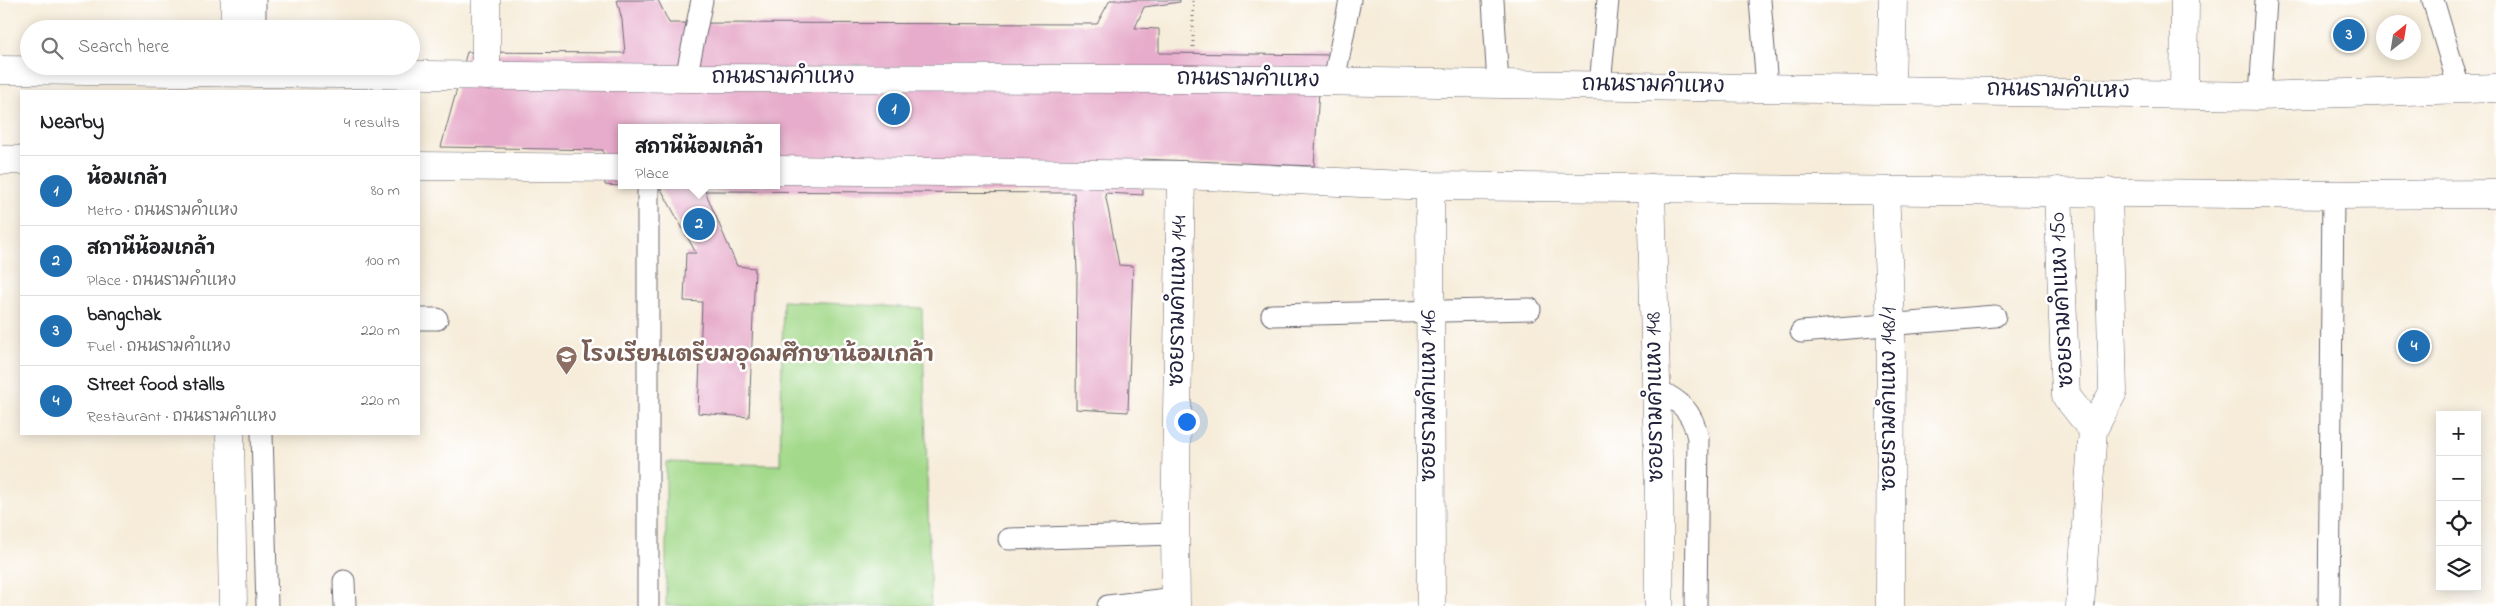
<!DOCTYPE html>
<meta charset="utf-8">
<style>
body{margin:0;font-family:"Indie Flower","Playpen Sans Thai",sans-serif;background:#f6f6f6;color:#202124}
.controls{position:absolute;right:15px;bottom:15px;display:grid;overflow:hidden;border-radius:0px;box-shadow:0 2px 12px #0003}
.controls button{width:45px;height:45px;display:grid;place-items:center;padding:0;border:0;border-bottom:1px solid #e0e0e0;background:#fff;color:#202124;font:25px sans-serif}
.compass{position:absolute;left:2376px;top:15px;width:45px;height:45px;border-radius:50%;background:#fff;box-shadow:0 2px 12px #0003;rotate:30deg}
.you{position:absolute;left:1186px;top:421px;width:18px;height:18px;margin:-12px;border:4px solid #fff;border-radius:50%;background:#1a73e8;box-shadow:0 0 0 8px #1a73e833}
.badge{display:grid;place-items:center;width:32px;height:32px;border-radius:50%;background:#1f6fb2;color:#fff;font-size:16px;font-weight:700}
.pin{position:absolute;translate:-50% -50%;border:2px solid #fff;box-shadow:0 1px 5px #0006}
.popup{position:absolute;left:618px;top:124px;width:162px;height:65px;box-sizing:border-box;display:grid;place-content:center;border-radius:0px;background:#fff;filter:drop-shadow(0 1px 4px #0005);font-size:16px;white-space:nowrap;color:#757577}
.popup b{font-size:19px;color:#202124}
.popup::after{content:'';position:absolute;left:50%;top:100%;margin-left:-10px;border:10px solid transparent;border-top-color:#fff}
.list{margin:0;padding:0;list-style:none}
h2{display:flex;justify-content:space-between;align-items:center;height:65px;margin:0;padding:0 20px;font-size:21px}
h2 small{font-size:16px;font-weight:400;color:#757577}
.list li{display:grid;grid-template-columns:32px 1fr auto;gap:15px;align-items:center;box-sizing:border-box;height:70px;padding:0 20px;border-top:1px solid #e0e0e0}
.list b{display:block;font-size:19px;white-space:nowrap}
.list p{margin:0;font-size:16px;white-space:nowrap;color:#757577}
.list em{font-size:16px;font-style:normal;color:#757577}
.icon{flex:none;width:28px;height:28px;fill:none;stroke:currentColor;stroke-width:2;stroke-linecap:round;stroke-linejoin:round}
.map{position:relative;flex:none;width:2496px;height:606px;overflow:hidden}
.search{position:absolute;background:#fff;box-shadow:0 2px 12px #0003;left:20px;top:20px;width:400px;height:55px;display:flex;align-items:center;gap:12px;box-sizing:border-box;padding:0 18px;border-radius:28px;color:#757577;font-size:19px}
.panel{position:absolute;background:#fff;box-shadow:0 2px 12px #0003;left:20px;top:90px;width:400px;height:345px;border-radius:0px}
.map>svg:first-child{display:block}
.green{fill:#a3d98a;stroke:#627e62}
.building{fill:#e7accb}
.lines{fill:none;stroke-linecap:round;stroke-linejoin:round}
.service-casing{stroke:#6c6972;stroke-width:23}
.minor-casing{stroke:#6c6972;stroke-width:29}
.primary-casing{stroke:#6c6972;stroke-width:29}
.path{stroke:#6c6972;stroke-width:3;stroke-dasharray:1 4;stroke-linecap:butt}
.service{stroke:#fff;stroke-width:21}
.minor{stroke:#fff;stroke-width:28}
.primary{stroke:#fff;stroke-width:28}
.labels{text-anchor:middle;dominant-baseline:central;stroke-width:5;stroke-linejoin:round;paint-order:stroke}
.street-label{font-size:22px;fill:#22223b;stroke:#fff}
.education-label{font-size:22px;font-weight:bold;fill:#785e54;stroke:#fff;text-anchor:start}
</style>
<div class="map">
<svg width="2496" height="606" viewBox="0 0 2496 606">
<rect width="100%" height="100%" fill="#fff"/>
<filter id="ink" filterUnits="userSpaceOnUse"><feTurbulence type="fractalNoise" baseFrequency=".02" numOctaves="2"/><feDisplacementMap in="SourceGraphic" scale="10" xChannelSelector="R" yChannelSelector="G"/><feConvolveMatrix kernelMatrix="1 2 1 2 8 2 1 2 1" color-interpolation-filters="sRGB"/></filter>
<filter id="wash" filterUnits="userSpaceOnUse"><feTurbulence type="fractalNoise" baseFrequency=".0096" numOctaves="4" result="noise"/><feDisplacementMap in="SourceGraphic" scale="20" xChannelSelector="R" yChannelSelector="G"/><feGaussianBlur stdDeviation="1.12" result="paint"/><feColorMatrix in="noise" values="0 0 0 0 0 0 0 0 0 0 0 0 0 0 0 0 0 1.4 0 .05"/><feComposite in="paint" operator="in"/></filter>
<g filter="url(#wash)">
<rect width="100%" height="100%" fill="#f6ecd9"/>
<path class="green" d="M 783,301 L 922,308 L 931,606 L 666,606 L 666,462 L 780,465 Z"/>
<g id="blocks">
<path class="building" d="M 617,0 L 658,0 L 669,23 L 1097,24 L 1110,0 L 1180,0 L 1180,2 L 1144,7 L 1135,28 L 1159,29 L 1159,53 L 1334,55 L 1319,91 L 1314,166 L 1142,159 L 1143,195 L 1105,193 L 1119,265 L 1133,266 L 1128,412 L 1076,409 L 1077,270 L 1074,193 L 705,191 L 737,266 L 755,268 L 749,417 L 698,413 L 702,302 L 684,301 L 686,253 L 696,253 L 661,189 L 627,185 L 776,185 L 776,128 L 622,128 L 622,186 L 605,185 L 603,150 L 441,147 L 467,52 L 625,53 L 622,20 Z"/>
</g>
</g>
<g filter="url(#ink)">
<use href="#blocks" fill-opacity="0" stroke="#6c6972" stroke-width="1"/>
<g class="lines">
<defs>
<path id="service" d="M 1493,0 L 1498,85
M 1760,0 L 1767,87
M 2433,0 L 2459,88
M 255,29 L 255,0
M 686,78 L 702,0
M 1334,81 L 1350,0
M 1600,85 L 1608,0
M 2260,96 L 2266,0
M 1272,315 L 1530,309
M 419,319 L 437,319
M 1801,332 L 1995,316
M 1656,389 C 1680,401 1692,410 1698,438 L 1696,606
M 262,434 L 267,606
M 1009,539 L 1175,534
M 344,581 L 345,606
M 648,606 L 648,185
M 1108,606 L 1176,598
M 2329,606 L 2333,195"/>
<path id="minor" d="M 235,0 L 235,29
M 486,76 L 486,0
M 1891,88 L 1893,0
M 2184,94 L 2185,0
M 1430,186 L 1431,606
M 1651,188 L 1659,497 L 1659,606
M 1885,191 L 1891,324 L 1890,606
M 2058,191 L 2066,396 L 2093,430 L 2113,392 L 2108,192
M 230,434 L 233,606
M 1176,606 L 1175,534 L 1181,175
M 2080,606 L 2093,430"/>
<path id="primary" d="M 0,70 L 686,78 L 1193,79 L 2260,96 L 2496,88
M 0,160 L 21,160
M 419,166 L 622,168
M 776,170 L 1181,175 L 1430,186 L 2333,195 L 2496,194"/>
</defs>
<use href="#service" class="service-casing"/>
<use href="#minor" class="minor-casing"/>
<use href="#primary" class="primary-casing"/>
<path class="path" d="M 1193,47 L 1193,0"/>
<use href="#service" class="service"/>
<use href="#minor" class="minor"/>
<use href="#primary" class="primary"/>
</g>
</g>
<defs>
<symbol id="school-pin" viewBox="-11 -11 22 30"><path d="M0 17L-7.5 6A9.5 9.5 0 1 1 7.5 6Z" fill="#8d6e63" stroke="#fff"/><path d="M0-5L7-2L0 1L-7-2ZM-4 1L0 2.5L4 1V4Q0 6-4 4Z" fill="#fff"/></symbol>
</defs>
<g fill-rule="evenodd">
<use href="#school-pin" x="554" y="344" width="25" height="34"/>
</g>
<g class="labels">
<g class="street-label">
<text x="783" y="78">ถนนรามคำแหง</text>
<text transform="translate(1248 80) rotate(1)">ถนนรามคำแหง</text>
<text transform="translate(1653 86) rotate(1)">ถนนรามคำแหง</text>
<text transform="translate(2058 91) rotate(1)">ถนนรามคำแหง</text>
<text transform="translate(2063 300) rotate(-93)">ซอยรามคำแหง 150</text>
<text transform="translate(1179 301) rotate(-89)">ซอยรามคำแหง 144</text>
<text transform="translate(1430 396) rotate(-90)">ซอยรามคำแหง 146</text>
<text transform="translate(1656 397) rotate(-91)">ซอยรามคำแหง 148</text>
<text transform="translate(1890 399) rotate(-90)">ซอยรามคำแหง 148/1</text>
</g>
<g class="education-label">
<text x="582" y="356">โรงเรียนเตรียมอุดมศึกษาน้อมเกล้า</text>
</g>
</g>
</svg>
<div class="controls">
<button>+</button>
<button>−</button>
<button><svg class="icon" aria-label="locate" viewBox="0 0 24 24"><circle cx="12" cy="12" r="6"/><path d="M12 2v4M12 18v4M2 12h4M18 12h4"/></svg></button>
<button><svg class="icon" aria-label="layers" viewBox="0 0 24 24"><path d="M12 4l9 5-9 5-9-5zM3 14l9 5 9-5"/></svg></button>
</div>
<svg class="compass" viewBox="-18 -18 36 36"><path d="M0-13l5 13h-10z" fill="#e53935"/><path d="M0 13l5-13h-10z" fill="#757577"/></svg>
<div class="you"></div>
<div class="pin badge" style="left:894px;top:109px">1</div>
<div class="pin badge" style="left:699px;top:224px">2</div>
<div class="popup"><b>สถานีน้อมเกล้า</b>Place</div>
<div class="pin badge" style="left:2349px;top:35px">3</div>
<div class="pin badge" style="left:2414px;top:346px">4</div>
<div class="search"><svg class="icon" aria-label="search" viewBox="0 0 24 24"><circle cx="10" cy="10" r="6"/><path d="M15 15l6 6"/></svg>Search here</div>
<section class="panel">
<h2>Nearby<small>4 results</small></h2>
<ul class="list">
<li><span class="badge">1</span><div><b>น้อมเกล้า</b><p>Metro · ถนนรามคำแหง</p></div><em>80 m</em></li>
<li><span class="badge">2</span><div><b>สถานีน้อมเกล้า</b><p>Place · ถนนรามคำแหง</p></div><em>100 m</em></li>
<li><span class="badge">3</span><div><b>bangchak</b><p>Fuel · ถนนรามคำแหง</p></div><em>220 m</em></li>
<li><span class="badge">4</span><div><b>Street food stalls</b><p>Restaurant · ถนนรามคำแหง</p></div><em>220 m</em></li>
</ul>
</section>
</div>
